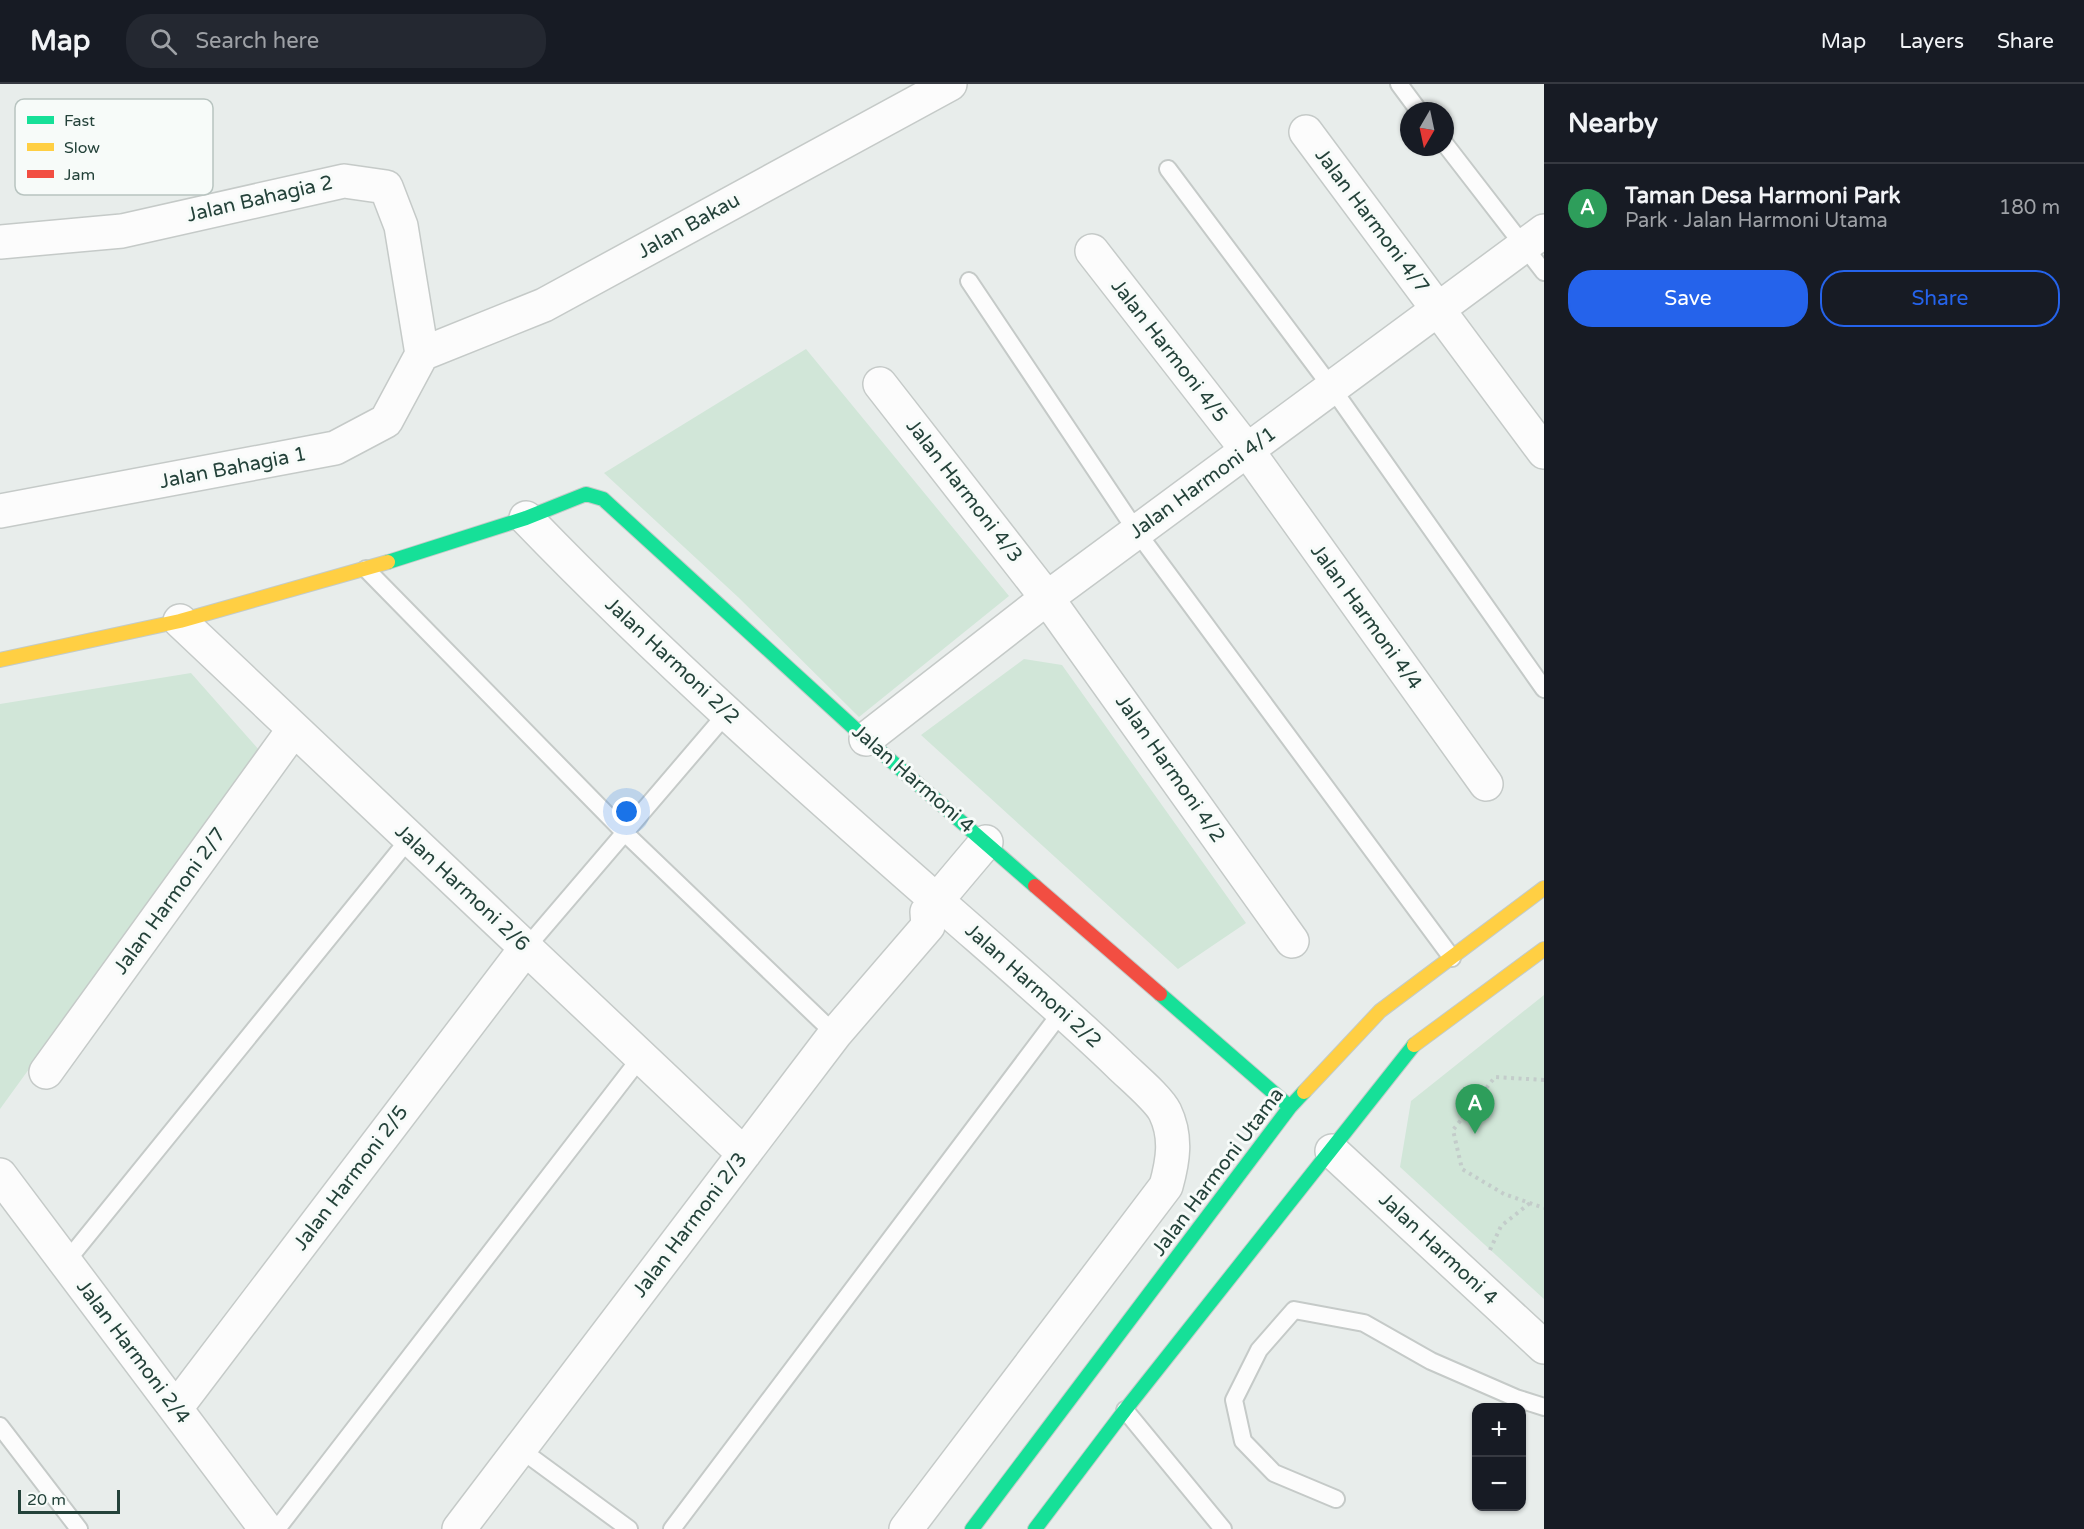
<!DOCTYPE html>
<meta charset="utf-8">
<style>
body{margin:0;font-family:"Varela Round",sans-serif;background:#242831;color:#f1f3f6}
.controls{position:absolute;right:18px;bottom:18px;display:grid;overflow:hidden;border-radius:12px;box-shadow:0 2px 4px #0004}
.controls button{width:54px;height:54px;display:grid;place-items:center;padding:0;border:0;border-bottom:2px solid #363941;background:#171b24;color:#f1f3f6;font:30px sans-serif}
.compass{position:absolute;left:1400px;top:18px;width:54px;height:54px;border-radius:50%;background:#171b24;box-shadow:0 2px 4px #0004;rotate:189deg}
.scale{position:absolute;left:18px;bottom:15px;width:102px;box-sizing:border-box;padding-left:6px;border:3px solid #24423a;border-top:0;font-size:16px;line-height:21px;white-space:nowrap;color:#24423a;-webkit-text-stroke:4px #f7fbf9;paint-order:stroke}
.you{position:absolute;left:627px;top:728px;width:21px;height:21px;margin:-15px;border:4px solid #fff;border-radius:50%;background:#1a73e8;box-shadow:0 0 0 9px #1a73e833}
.badge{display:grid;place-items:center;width:39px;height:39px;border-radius:50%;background:#2563eb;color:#fff;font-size:20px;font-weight:700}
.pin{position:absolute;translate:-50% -50px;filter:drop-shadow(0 2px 3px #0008)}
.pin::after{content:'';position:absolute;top:32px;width:21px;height:18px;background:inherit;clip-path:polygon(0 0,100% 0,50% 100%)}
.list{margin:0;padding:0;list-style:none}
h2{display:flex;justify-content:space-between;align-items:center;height:78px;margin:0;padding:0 24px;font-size:26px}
h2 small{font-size:20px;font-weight:400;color:#9ea1a6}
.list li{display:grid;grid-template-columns:39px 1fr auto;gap:18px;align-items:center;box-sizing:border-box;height:90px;padding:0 24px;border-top:2px solid #363941}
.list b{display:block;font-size:22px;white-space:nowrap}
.list p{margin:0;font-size:20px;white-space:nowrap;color:#9ea1a6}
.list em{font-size:20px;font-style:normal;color:#9ea1a6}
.actions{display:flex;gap:12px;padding:18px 24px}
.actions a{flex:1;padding:14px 0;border:2px solid #2563eb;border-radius:24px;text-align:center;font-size:21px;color:#2563eb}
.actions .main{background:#2563eb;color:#fff}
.icon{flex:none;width:33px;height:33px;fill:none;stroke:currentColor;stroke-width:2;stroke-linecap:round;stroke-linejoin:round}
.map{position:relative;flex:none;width:1544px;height:1445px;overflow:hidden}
header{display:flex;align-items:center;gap:36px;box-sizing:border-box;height:84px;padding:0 30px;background:#171b24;border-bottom:2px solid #363941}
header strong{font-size:28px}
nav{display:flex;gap:33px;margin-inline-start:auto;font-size:21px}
.search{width:420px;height:54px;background:#242831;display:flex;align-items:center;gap:15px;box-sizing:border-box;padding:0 21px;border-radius:24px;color:#9ea1a6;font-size:22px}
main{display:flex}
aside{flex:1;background:#171b24}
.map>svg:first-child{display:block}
.green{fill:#d1e6d8}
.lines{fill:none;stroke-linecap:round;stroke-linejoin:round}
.lane-casing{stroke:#c5cac8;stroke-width:20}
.street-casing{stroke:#c5cac8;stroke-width:36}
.fast-casing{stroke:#c3cbc8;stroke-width:16}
.slow-casing{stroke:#c3cbc8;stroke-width:16}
.jam-casing{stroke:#c3cbc8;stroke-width:16}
.path{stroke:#c3ccca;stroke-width:4;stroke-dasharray:3 4.5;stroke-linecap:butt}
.lane{stroke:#fcfcfc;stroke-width:16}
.street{stroke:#fcfcfc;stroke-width:33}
.fast{stroke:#16e098;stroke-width:14}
.slow{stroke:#ffcf43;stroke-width:14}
.jam{stroke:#f24e42;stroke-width:14}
.labels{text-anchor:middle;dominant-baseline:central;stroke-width:6;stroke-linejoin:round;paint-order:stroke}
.street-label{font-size:20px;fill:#24423a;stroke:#f7fbf9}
.key{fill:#f7fbf9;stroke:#b8c4c0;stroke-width:1.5}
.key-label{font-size:16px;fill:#24423a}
</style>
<header>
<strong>Map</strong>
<div class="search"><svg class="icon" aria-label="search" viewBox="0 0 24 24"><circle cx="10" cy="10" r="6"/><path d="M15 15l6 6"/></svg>Search here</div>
<nav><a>Map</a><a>Layers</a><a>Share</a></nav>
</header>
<main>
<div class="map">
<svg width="1544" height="1445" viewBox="0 0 1544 1445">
<rect width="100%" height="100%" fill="#e8edeb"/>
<path class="green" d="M 806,265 L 1009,512 L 859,633 L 738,513 L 604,389 Z
M 1024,575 L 1062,581 L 1246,839 L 1178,885 L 921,651 Z
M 191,589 L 260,667 L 0,1025 L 0,620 Z
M 1544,911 L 1544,1215 L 1400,1083 L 1411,1017 Z"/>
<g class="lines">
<defs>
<path id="lane" d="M 1399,0 L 1419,27
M 1445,60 L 1544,188
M 1168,85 L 1332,304 L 1544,605
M 969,197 L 1137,448 L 1452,874
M 366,485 L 625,749 L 835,950
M 526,864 L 727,629
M 66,1178 L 409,755
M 1125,1326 L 1223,1445
M 0,1342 L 79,1445
M 520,1365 L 629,1445
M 1336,1415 L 1274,1389 L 1243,1357 L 1234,1316 L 1259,1266 L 1294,1226 L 1364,1239 L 1431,1277 L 1516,1314 L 1544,1323
M 277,1445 L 641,973
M 672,1445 L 1063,926"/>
<path id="street" d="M 1306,48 L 1544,368
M 0,158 L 122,147 L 344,97 L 386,103 L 401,142 L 422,270
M 1092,167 L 1247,366 L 1486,700
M 422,270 L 544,221 L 950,0
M 880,300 L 1047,514 L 1292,857
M 0,427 L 335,364 L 386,337 L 422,270
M 526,434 C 661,574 807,703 952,830 C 1009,880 1065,928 1119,980 C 1131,992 1158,1014 1165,1028 C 1177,1053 1173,1077 1166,1102 L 906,1445
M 180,537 L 744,1070
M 866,655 L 1047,514 L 1544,147
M 46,988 L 294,645
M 1332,1067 L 1544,1263
M 0,1091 L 266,1445
M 176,1324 L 526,864
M 459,1445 L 835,950 L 928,842 L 927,828 L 986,758"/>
<path id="fast" d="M 388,478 L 526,434 L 586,410 L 603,415 L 866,655 L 1035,802
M 1160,910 L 1290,1023
M 972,1445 L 1290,1023 L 1304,1008
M 1035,1445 L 1125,1326 L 1414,961"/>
<path id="slow" d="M 0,576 L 180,537 L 388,478
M 1414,961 L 1544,865
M 1304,1008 L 1380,927 L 1544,804"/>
<path id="jam" d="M 1035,802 L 1160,910"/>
</defs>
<use href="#lane" class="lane-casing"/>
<use href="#street" class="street-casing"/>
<use href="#fast" class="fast-casing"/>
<use href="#slow" class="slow-casing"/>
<use href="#jam" class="jam-casing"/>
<path class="path" d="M 1544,996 L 1495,993 L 1453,1046 L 1462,1085 L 1504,1110 L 1544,1124
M 1490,1166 L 1501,1142 L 1530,1119"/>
<use href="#lane" class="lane"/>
<use href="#street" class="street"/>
<use href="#fast" class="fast"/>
<use href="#slow" class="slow"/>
<use href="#jam" class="jam"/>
</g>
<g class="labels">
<g class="street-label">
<text transform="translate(260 115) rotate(-13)">Jalan Bahagia 2</text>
<text transform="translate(1372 137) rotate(53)">Jalan Harmoni 4/7</text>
<text transform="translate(689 142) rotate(-29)">Jalan Bakau</text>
<text transform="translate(1169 267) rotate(52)">Jalan Harmoni 4/5</text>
<text transform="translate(233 384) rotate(-11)">Jalan Bahagia 1</text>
<text transform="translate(1203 399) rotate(-36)">Jalan Harmoni 4/1</text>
<text transform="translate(964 407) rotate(52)">Jalan Harmoni 4/3</text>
<text transform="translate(1366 533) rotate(54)">Jalan Harmoni 4/4</text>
<text transform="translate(672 577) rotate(43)">Jalan Harmoni 2/2</text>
<text transform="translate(1170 685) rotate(55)">Jalan Harmoni 4/2</text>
<text transform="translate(913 695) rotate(41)">Jalan Harmoni 4</text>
<text transform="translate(462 804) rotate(43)">Jalan Harmoni 2/6</text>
<text transform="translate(170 817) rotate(-54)">Jalan Harmoni 2/7</text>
<text transform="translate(1033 902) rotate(42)">Jalan Harmoni 2/2</text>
<text transform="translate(1218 1088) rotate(-53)">Jalan Harmoni Utama</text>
<text transform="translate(351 1094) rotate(-53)">Jalan Harmoni 2/5</text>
<text transform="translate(690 1141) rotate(-53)">Jalan Harmoni 2/3</text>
<text transform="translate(1438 1165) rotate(43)">Jalan Harmoni 4</text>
<text transform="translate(133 1268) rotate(53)">Jalan Harmoni 2/4</text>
</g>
</g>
<rect x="15" y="15" width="198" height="96" rx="9" class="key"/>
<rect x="27" y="32" width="27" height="8" fill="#16e098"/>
<rect x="27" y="59" width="27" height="8" fill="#ffcf43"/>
<rect x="27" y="86" width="27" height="8" fill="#f24e42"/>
<g class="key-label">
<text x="64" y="42">Fast</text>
<text x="64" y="69">Slow</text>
<text x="64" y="96">Jam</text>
</g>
</svg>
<div class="controls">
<button>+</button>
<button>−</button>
</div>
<svg class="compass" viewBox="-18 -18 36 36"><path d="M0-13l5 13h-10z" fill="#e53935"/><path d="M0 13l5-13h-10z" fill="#9ea1a6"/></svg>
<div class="scale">20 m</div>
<div class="you"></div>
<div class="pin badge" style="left:1475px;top:1050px;background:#2e9e5b">A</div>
</div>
<aside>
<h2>Nearby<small></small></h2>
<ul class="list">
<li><span class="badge" style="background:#2e9e5b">A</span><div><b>Taman Desa Harmoni Park</b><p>Park · Jalan Harmoni Utama</p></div><em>180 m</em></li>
</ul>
<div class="actions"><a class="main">Save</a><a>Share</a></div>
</aside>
</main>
